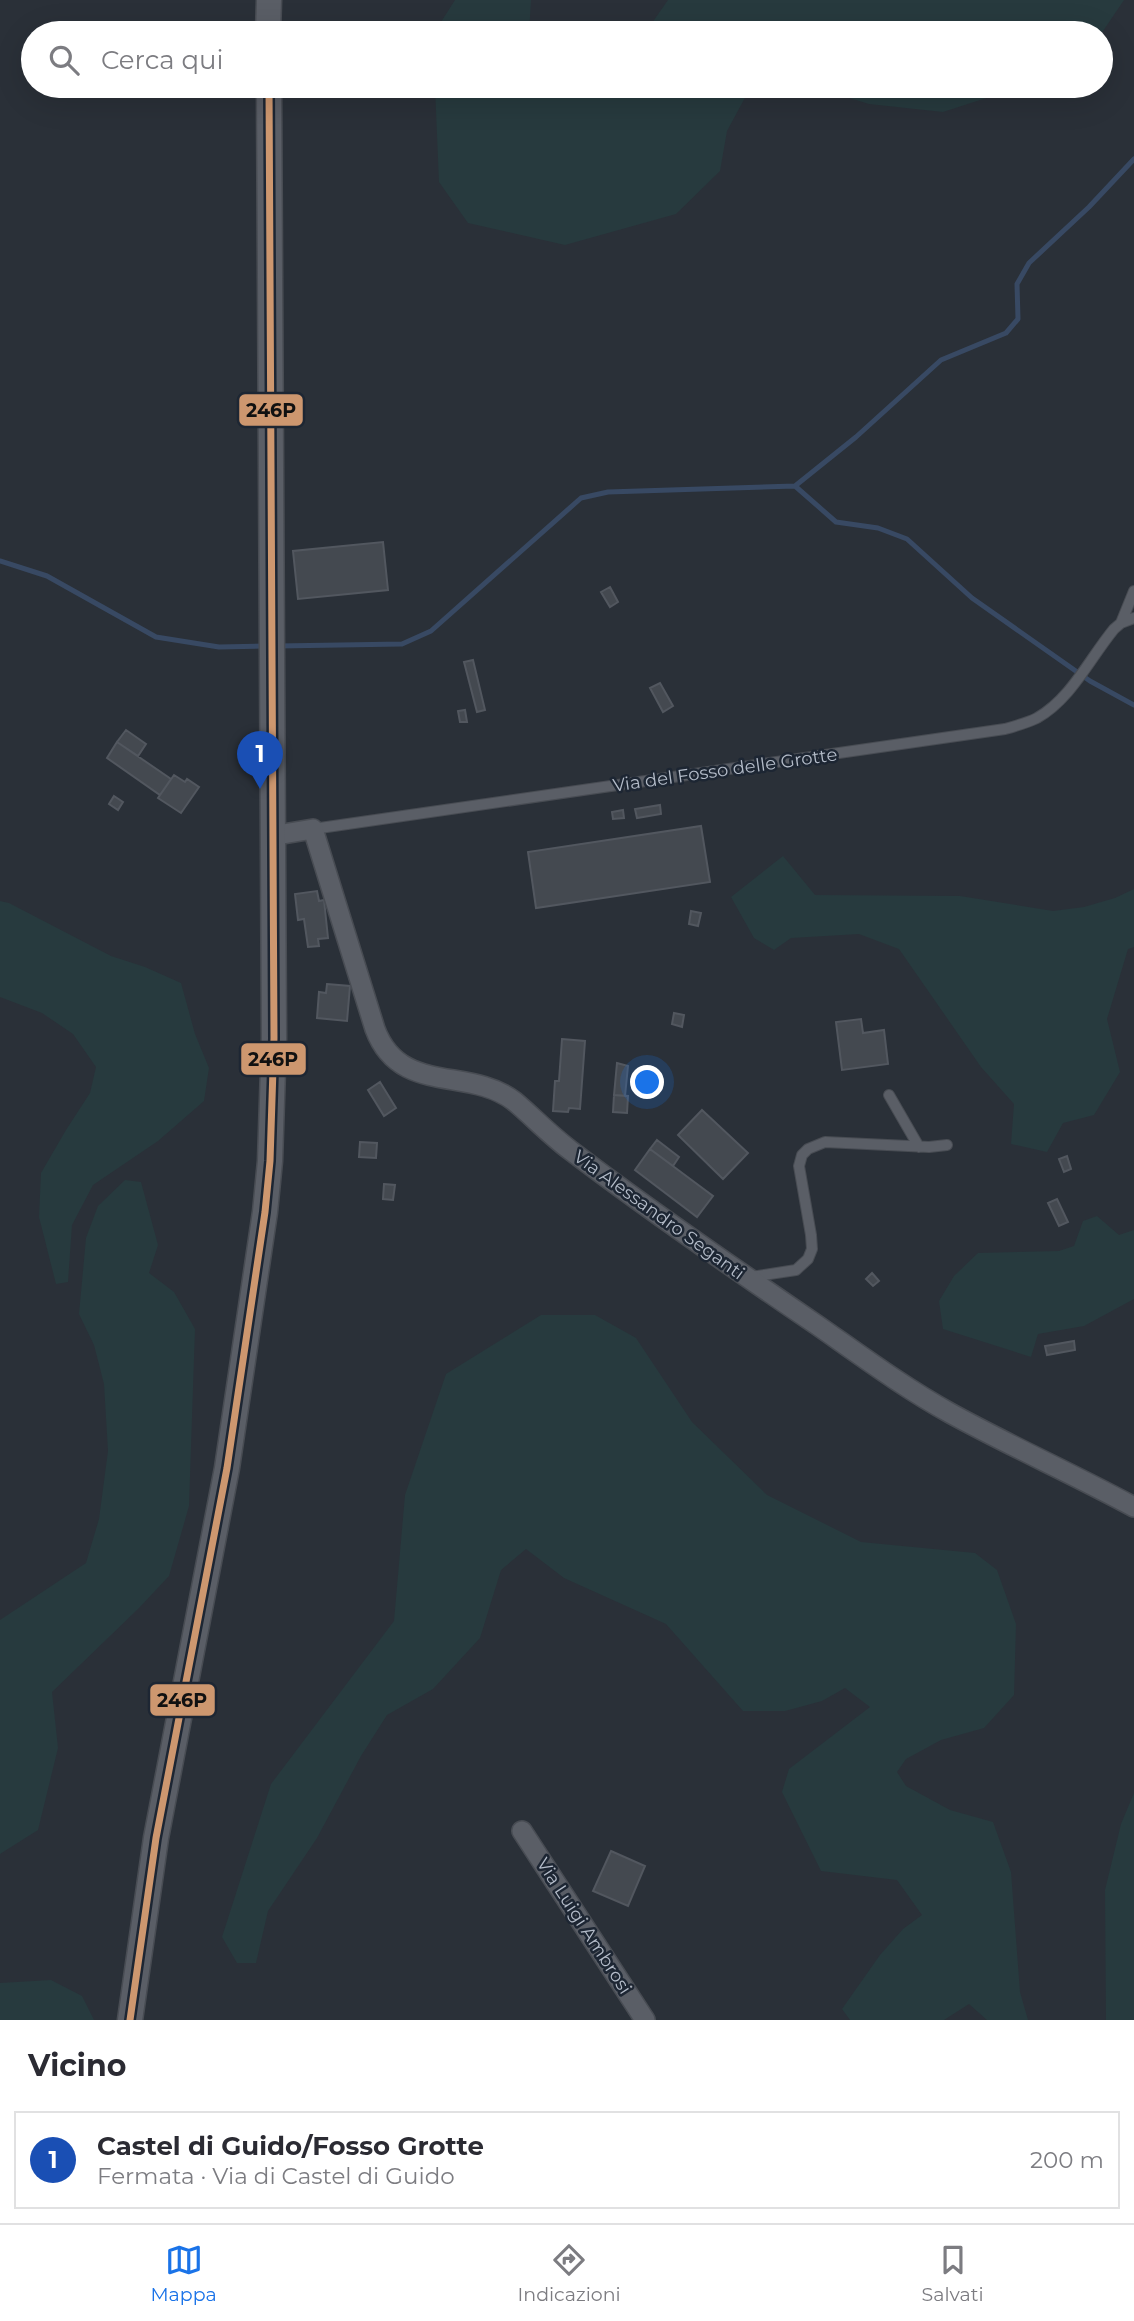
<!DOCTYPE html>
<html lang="it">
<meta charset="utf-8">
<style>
body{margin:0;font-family:Montserrat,sans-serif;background:#f7f7f7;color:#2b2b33}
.you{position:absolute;left:648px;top:1083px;width:24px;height:24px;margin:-18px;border:5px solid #fff;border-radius:50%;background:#1a73e8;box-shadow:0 0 0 10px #1a73e833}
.badge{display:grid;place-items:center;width:46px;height:46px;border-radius:50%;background:#1a73e8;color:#fff;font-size:23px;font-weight:700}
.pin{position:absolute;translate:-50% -58px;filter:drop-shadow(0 2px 4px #0008)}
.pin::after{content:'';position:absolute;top:37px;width:24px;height:21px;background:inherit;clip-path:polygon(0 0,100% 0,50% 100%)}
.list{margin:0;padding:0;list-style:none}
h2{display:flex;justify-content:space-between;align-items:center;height:91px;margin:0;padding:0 28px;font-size:30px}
h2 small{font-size:23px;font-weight:400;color:#7c7c81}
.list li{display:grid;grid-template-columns:46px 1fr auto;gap:21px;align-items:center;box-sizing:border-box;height:98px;margin:0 14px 14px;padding:0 14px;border:2px solid #e1e1e2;border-radius:0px}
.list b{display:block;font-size:26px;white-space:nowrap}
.list p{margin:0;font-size:23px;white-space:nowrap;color:#7c7c81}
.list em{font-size:23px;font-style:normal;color:#7c7c81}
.icon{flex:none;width:38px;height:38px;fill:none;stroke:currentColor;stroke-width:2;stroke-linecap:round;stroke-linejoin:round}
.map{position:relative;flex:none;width:1134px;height:2020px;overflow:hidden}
.search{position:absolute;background:#fff;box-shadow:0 7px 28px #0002;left:21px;right:21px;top:21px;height:77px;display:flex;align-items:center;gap:18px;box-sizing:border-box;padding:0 24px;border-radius:38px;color:#7c7c81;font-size:26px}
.sheet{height:203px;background:#fff}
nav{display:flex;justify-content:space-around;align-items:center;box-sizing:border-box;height:98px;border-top:2px solid #e1e1e2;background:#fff;font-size:19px;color:#7c7c81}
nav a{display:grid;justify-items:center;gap:4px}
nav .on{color:#1a73e8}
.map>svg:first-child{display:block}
.green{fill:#273a3e}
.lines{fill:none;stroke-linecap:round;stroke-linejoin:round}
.stream{stroke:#384963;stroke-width:5}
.building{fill:#444950;stroke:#52575f;stroke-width:2}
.service-casing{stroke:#484c53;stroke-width:12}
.minor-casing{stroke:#484c53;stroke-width:22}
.tertiary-casing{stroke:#484c53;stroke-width:27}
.service{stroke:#5a5e66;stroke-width:10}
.minor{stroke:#5a5e66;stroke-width:19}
.tertiary{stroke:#5a5e66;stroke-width:24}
.bus-1-casing{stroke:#1d2633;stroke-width:12}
.bus-1{stroke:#cd976f;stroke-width:7}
.labels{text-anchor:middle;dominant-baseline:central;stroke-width:5;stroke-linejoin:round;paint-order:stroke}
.street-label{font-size:18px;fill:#b4bcc9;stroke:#1d2633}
.line-badge{stroke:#1d2633;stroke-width:2.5}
.pale-badge-label{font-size:19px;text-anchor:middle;font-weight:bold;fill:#111}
</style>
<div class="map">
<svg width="1134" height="2020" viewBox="0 0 1134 2020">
<rect width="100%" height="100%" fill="#2a3038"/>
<path class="green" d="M 455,0 L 531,0 L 529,33 L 434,33 Z
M 668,0 L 1124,0 L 1101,34 L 645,33 Z
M 435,86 L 760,86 L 747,94 L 727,131 L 720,171 L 676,214 L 565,245 L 468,223 L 439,182 Z
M 811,86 L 1023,86 L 943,112 L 869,104 Z
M 783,856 L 815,895 L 960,896 L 1053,911 L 1084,907 L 1115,898 L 1134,889 L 1134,947 L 1128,949 L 1107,1019 L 1120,1072 L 1094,1115 L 1063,1123 L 1047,1152 L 1011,1144 L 1014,1104 L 981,1067 L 899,949 L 859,934 L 791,938 L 774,950 L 754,938 L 731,897 Z
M 0,901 L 9,903 L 111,956 L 145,967 L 181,983 L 195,1034 L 209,1068 L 204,1101 L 158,1141 L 93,1185 L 72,1225 L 68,1282 L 56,1284 L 39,1217 L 41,1173 L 66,1130 L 90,1093 L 96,1067 L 73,1034 L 42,1013 L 0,997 Z
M 125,1180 L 141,1182 L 158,1245 L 149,1273 L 174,1292 L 195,1329 L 189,1506 L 169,1576 L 139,1608 L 52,1692 L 58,1748 L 38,1830 L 0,1854 L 0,1620 L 86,1563 L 99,1519 L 108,1451 L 104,1384 L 94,1345 L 79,1314 L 86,1238 L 98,1206 Z
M 1097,1216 L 1119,1235 L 1134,1230 L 1134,1299 L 1084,1326 L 1038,1334 L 1031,1357 L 943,1329 L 939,1301 L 954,1276 L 978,1253 L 1059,1251 L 1074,1246 L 1083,1221 Z
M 541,1315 L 595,1315 L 636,1338 L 692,1422 L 767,1495 L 861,1542 L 975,1553 L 997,1570 L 1016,1624 L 1014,1695 L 984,1728 L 941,1740 L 906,1759 L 897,1772 L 906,1786 L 950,1810 L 993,1822 L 1011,1872 L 1020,1992 L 1028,2020 L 987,2020 L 969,2004 L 944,2020 L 850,2020 L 842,2009 L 880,1955 L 903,1929 L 922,1915 L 897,1880 L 821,1871 L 782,1792 L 789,1769 L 870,1707 L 845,1688 L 822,1701 L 785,1711 L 743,1711 L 666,1624 L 564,1578 L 526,1549 L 501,1570 L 480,1638 L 433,1689 L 387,1715 L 361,1756 L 317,1838 L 268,1911 L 256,1963 L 237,1963 L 222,1937 L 271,1784 L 394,1621 L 405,1495 L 446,1374 Z
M 1134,1793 L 1134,2020 L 1106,2020 L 1105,1890 L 1121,1824 Z
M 51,1980 L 82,1996 L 94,2020 L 0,2020 L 0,1983 Z"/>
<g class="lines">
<path class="stream" d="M 795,486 L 856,437 L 941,360 L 1006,333 L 1018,319 L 1017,284 L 1029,263 L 1089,207 L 1134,159
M 0,561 L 47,576 L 156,637 L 219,647 L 265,646
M 278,646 L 402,644 L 431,631 L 581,498 L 608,492 L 795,486 L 836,522 L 878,528 L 907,539 L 972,598 L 1090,681 L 1134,705"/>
</g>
<path class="building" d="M 383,542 L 388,590 L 298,599 L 293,551 Z
M 610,587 L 618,602 L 610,607 L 601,592 Z
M 473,660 L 485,710 L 477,712 L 464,662 Z
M 660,683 L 673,706 L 663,712 L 650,688 Z
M 465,710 L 467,722 L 460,722 L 458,711 Z
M 126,730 L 146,744 L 138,756 L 117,742 Z
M 117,742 L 171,779 L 160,795 L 107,758 Z
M 174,775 L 185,782 L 187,779 L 199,787 L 181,813 L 158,798 Z
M 114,796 L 123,802 L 118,810 L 109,804 Z
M 660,805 L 661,814 L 637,818 L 635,809 Z
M 623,810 L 624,818 L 613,819 L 612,812 Z
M 701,826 L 710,882 L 536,908 L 528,852 Z
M 317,891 L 319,901 L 324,900 L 328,938 L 318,939 L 319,946 L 308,947 L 304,919 L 298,920 L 295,894 Z
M 691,911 L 701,913 L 698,926 L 689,924 Z
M 327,984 L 350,986 L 347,1021 L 317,1018 L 319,992 L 326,993 Z
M 674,1013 L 684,1015 L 682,1027 L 672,1024 Z
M 861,1019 L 863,1033 L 884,1030 L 888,1064 L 842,1070 L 836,1022 Z
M 562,1039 L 585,1041 L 580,1109 L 569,1108 L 568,1112 L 553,1111 L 555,1081 L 559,1081 Z
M 617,1063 L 628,1066 L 625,1096 L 614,1095 Z
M 380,1082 L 396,1108 L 384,1116 L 368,1090 Z
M 614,1095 L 628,1096 L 627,1113 L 613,1112 Z
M 702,1110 L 748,1153 L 723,1179 L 678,1135 Z
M 657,1140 L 679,1157 L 673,1166 L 650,1149 Z
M 360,1142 L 377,1143 L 376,1158 L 359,1157 Z
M 650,1149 L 713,1196 L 697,1217 L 635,1170 Z
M 1067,1156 L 1071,1169 L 1064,1172 L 1059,1159 Z
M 384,1184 L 395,1185 L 393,1200 L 383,1199 Z
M 1057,1199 L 1068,1222 L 1059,1226 L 1048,1203 Z
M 872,1273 L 879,1281 L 873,1286 L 866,1279 Z
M 1074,1341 L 1075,1350 L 1047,1355 L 1045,1346 Z
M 611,1851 L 645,1866 L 628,1906 L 593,1891 Z"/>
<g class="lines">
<defs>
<path id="service" d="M 1121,623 L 1134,591
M 313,829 L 1005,729 C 1016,726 1027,723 1037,718 C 1071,699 1090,658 1114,629 L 1121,623 L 1134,618
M 889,1095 L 919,1147
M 751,1277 L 796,1270 L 808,1259 L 812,1249 L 811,1235 L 799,1166 L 802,1155 L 808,1149 L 825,1142 L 929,1147 L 947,1145"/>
<path id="minor" d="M 271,836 L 313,829 L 375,1029 C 400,1096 468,1066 514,1101 C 533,1117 550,1135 570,1150 C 650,1211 733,1268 817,1325 C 860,1355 903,1387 950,1413 C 1010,1446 1073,1474 1134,1507
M 522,1831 L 645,2020"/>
<path id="tertiary" d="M 268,33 L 269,0
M 130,2020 L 156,1838 L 227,1468 L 265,1212 L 270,1161 L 274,1038 L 269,86"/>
</defs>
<use href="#service" class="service-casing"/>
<use href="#minor" class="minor-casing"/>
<use href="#tertiary" class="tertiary-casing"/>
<use href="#service" class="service"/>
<use href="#minor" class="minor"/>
<use href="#tertiary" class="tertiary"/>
<defs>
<path id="bus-1" d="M 130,2020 L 156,1838 L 227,1468 L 265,1212 L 270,1161 L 274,1038 L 269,86"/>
</defs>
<use href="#bus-1" class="bus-1-casing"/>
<use href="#bus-1" class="bus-1"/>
</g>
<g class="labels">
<g class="street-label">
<text transform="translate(725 770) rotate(-8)">Via del Fosso delle Grotte</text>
<text transform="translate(659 1215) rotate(36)">Via Alessandro Seganti</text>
<text transform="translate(584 1926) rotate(57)">Via Luigi Ambrosi</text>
</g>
</g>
<g class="line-badge">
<rect x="238" y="393" width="66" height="34" rx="7" fill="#cd976f"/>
<rect x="240" y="1042" width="67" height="34" rx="7" fill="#cd976f"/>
<rect x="149" y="1683" width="67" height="34" rx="7" fill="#cd976f"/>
</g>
<g class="pale-badge-label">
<text x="271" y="417">246P</text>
<text x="273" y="1066">246P</text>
<text x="182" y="1707">246P</text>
</g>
</svg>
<div class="you"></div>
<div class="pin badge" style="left:260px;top:789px;background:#1a4fb4">1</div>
<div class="search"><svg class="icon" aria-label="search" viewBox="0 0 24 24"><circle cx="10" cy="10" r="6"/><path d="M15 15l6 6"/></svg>Cerca qui</div>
</div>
<section class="sheet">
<h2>Vicino<small></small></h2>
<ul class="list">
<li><span class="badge" style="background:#1a4fb4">1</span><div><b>Castel di Guido/Fosso Grotte</b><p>Fermata · Via di Castel di Guido</p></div><em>200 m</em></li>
</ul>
</section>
<nav>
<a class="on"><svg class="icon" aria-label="map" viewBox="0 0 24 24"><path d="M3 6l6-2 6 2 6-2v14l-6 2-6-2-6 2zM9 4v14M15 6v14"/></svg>Mappa</a>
<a><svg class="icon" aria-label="directions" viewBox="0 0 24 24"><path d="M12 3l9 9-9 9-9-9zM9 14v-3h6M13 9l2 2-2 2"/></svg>Indicazioni</a>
<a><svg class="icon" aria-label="saved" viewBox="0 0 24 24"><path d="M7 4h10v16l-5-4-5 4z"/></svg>Salvati</a>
</nav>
